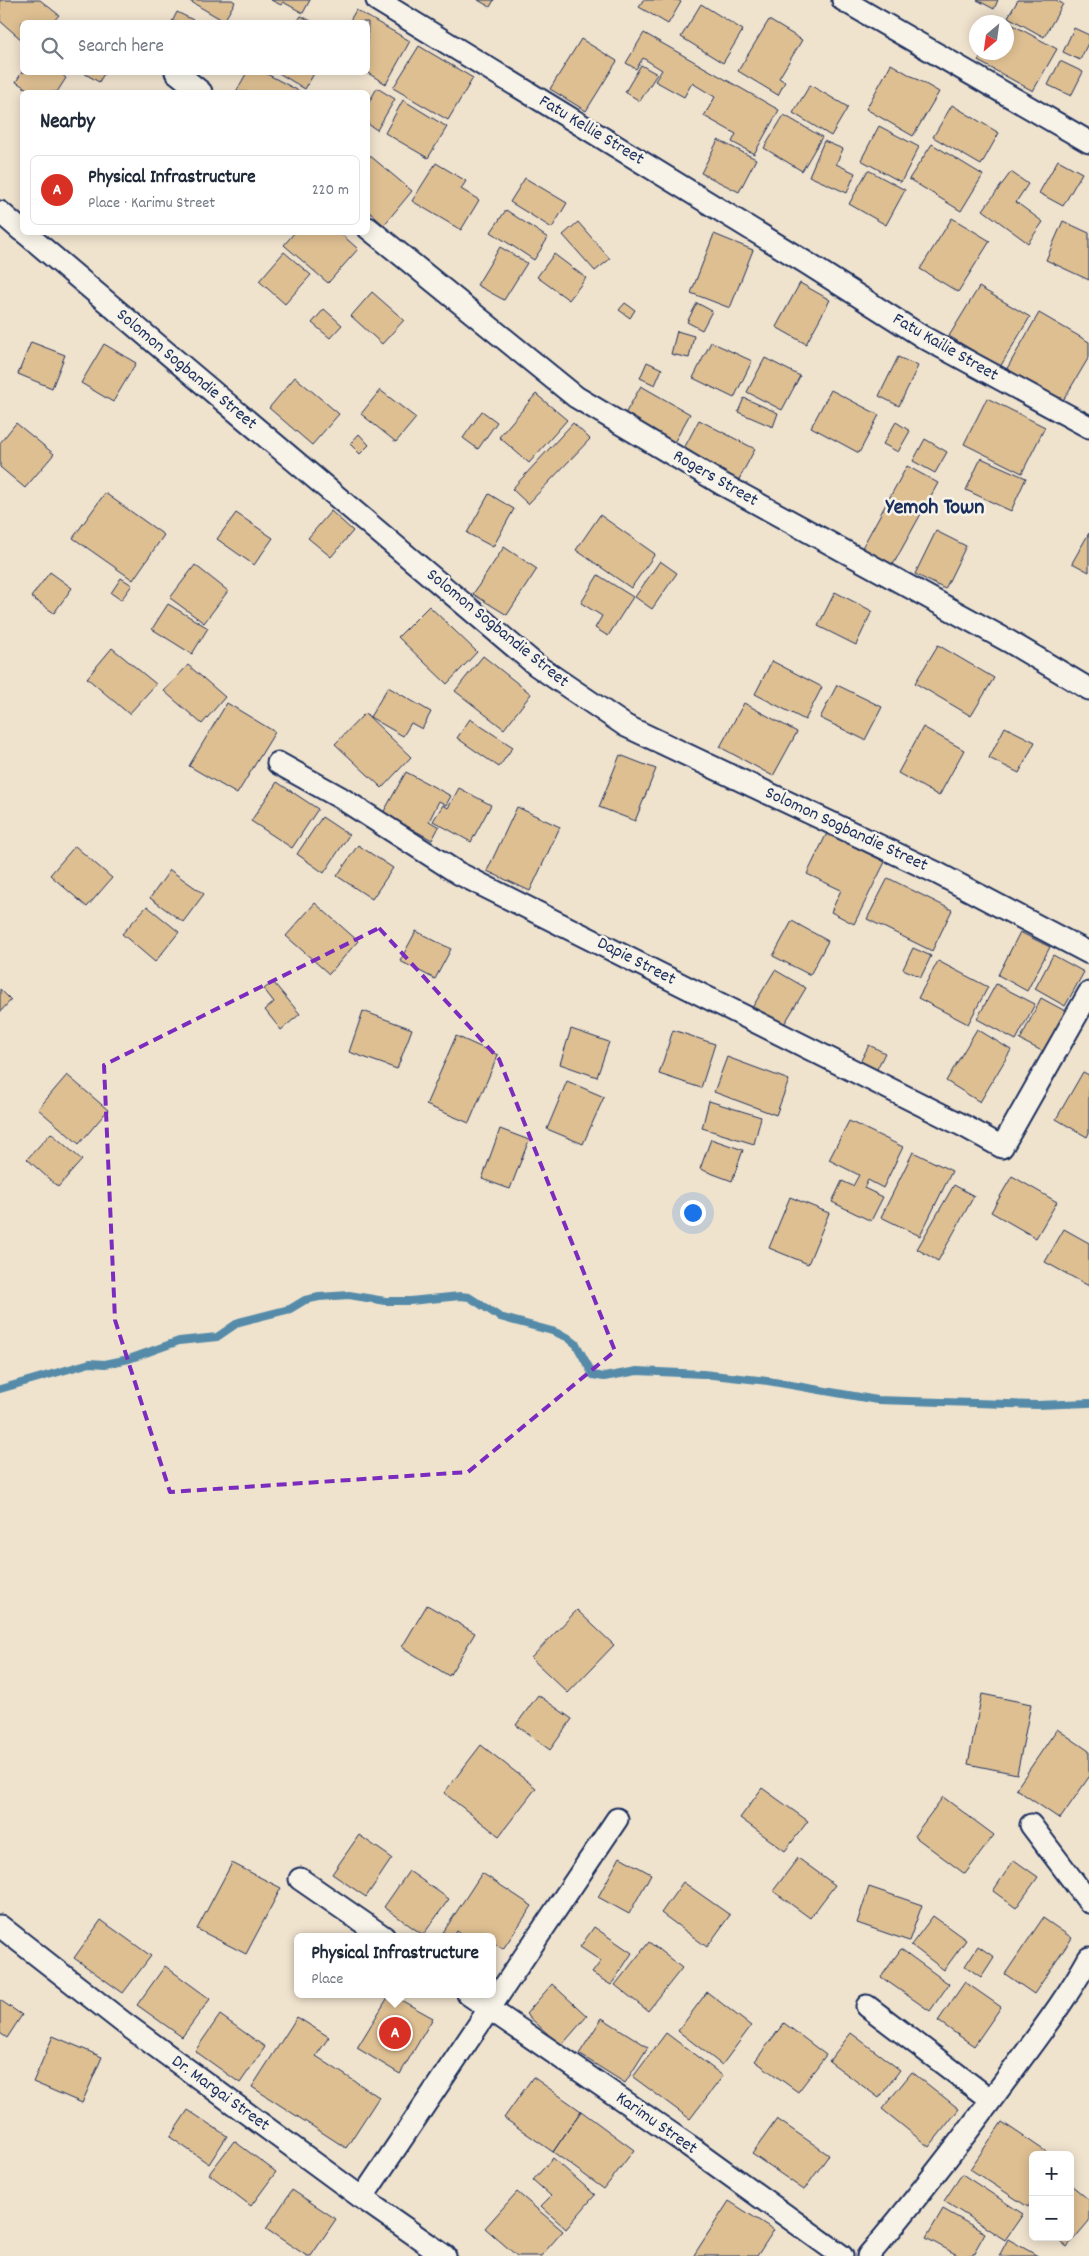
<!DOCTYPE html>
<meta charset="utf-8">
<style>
body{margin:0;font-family:Dekko,sans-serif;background:#f2f2f3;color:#1f2937}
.controls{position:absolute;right:15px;bottom:15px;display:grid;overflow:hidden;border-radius:8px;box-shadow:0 2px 12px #0003}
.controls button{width:45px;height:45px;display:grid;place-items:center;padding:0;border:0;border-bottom:1px solid #e0e1e3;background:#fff;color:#1f2937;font:25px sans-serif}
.compass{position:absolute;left:969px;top:15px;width:45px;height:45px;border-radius:50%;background:#fff;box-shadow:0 2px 12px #0003;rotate:209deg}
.you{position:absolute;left:692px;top:1212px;width:18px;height:18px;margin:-12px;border:4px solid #fff;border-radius:50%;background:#1a73e8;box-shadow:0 0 0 8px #1a73e833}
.badge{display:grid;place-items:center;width:32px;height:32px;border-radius:50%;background:#d93025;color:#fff;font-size:16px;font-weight:700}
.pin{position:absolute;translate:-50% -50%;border:2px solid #fff;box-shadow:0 1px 5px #0006}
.popup{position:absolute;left:294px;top:1933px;width:202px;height:65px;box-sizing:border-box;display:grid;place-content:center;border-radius:8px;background:#fff;filter:drop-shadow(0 1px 4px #0005);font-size:16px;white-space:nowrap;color:#747a83}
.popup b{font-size:19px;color:#1f2937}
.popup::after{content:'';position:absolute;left:50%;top:100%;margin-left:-10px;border:10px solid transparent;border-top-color:#fff}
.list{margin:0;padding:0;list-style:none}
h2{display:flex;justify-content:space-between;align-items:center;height:65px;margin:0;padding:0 20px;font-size:21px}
h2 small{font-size:16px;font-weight:400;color:#747a83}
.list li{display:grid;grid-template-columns:32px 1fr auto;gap:15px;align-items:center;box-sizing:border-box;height:70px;margin:0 10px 10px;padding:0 10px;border:1px solid #e0e1e3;border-radius:8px}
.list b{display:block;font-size:19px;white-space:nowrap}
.list p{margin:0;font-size:16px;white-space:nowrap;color:#747a83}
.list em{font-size:16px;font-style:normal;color:#747a83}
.icon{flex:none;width:28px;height:28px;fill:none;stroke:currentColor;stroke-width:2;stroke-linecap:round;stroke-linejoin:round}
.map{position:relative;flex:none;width:1089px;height:2256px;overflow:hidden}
.search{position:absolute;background:#fff;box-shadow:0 2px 12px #0003;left:20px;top:20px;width:350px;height:55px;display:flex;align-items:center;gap:12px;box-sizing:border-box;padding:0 18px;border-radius:8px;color:#747a83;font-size:19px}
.panel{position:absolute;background:#fff;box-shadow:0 2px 12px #0003;left:20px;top:90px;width:350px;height:145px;border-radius:8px}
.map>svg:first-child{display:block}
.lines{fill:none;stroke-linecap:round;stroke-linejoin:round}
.stream{stroke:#558ba8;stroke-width:8}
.building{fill:#debf92;stroke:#1b2f5e}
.minor-casing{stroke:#1b2f5e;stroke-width:25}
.minor{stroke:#f7f3e8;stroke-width:21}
.marked{fill:none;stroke:#7b2cbf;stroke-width:4;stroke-dasharray:10 6;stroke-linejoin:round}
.labels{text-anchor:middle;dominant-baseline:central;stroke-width:5;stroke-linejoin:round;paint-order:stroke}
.street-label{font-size:18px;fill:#1b2f5e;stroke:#f7f3e8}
.district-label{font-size:22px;font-weight:bold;fill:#1b2f5e;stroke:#f7f3e8}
</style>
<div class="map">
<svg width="1089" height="2256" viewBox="0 0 1089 2256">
<rect width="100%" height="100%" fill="#f0e3ce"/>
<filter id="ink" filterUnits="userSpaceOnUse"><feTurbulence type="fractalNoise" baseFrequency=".02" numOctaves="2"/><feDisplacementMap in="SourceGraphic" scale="10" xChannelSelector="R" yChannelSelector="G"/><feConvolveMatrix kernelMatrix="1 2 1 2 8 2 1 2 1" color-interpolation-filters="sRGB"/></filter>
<g filter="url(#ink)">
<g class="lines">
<path class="stream" d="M 0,1389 L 90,1363 L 105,1364 L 129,1359 L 179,1341 L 217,1337 L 239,1322 L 290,1309 L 305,1300 L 319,1297 L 349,1295 L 385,1301 L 410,1301 L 460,1296 L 469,1297 L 500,1317 L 552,1331 L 567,1337 L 576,1344 L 593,1375 L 604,1377 L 637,1371 L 703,1374 L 768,1381 L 877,1400 L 1037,1405 L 1089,1403"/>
</g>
<path class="building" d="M 0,0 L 40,0 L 59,15 L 53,22 L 22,22 L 22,40 L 0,21 Z
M 188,0 L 232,0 L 235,2 L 224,21 Z
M 271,0 L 310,0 L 303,13 L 283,2 L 281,5 Z
M 478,0 L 494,0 L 490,7 Z
M 643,0 L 678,0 L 681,2 L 668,24 L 639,7 Z
M 977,0 L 998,0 L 994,9 Z
M 1018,0 L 1056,0 L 1063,4 L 1044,37 L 1008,17 Z
M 701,4 L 743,30 L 723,63 L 681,37 Z
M 356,10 L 410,41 L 386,84 L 366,72 L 368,22 L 349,22 Z
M 177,12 L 197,22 L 172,22 Z
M 301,16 L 313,22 L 297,22 Z
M 1002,19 L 1057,49 L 1033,91 L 978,61 L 983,52 L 1006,52 L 1006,22 L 1000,22 Z
M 769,20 L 802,40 L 779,78 L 785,82 L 778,95 L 738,71 Z
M 1074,28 L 1089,35 L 1089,41 L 1080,60 L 1063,52 Z
M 644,33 L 779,110 L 754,154 L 732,142 L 736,134 L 704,116 L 715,97 L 692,83 L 684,97 L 655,81 L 662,70 L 643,58 L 636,69 L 626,63 Z
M 581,39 L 617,61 L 586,111 L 550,89 Z
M 419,46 L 473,78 L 448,120 L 393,88 Z
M 1060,61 L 1083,72 L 1071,96 L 1048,85 Z
M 891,64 L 939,92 L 913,136 L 866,109 Z
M 641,65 L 657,74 L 640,101 L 625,92 Z
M 22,72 L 59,72 L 66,78 L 57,92 L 32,92 L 16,82 Z
M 82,72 L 105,72 L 99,82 Z
M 247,72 L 263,72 L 301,92 L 236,92 Z
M 277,72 L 315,72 L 305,89 Z
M 810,85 L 848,107 L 831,136 L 793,113 Z
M 377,88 L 395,99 L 377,130 L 368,124 L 368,104 Z
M 403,100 L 447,127 L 428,158 L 385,133 Z
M 952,105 L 999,133 L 981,165 L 933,137 Z
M 784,115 L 822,137 L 802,171 L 764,148 Z
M 879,126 L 919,147 L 901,182 L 861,160 Z
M 718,140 L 756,159 L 739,192 L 701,173 Z
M 824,141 L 843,149 L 836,164 L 855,173 L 847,193 L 809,176 Z
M 932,144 L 983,175 L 961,211 L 909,179 Z
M 368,154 L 412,191 L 384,225 L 368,211 Z
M 1058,160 L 1082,173 L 1063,206 L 1039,193 Z
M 436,163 L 466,181 L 461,189 L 479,200 L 461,230 L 412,201 Z
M 868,170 L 905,190 L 886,225 L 849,204 Z
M 1011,172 L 1028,184 L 1016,202 L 1043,222 L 1028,243 L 983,210 Z
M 525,178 L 567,203 L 552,228 L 510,202 Z
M 506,210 L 548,238 L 534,260 L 491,232 Z
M 952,218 L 990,241 L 958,292 L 920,269 Z
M 1063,221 L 1089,233 L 1089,280 L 1046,260 Z
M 578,222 L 610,259 L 595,271 L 563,235 Z
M 295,232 L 339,232 L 358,249 L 328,283 L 284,245 Z
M 714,234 L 753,250 L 730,308 L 691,293 Z
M 500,247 L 527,263 L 504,300 L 477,285 Z
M 284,252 L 311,275 L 285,304 L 259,281 Z
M 554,254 L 586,278 L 569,300 L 537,277 Z
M 800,283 L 830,300 L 806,344 L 776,327 Z
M 979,287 L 1030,317 L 1000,367 L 949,336 Z
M 372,292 L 404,320 L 382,344 L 351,316 Z
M 625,303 L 635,310 L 630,318 L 619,310 Z
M 697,303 L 712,311 L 702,330 L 687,322 Z
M 324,309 L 342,325 L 330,338 L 312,323 Z
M 1039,313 L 1089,342 L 1089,357 L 1061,404 L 1005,372 Z
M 677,331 L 694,336 L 689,358 L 671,354 Z
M 31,342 L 65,355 L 52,388 L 18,374 Z
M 711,342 L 752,361 L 734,398 L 693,378 Z
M 104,344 L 136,363 L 113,402 L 81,383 Z
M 898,357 L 918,366 L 899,406 L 879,396 Z
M 765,358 L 800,376 L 782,410 L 747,392 Z
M 647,362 L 662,369 L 655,385 L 640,378 Z
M 295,377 L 339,414 L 312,445 L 269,408 Z
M 641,386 L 690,414 L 671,448 L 621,421 Z
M 380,390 L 416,418 L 396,442 L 361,414 Z
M 831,390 L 879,415 L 859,453 L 811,427 Z
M 536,394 L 567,420 L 529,463 L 499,437 Z
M 744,398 L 778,413 L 773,427 L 738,412 Z
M 987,398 L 1045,427 L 1022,473 L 964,444 Z
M 482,411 L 497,422 L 478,449 L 463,438 Z
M 699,420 L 755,449 L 736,485 L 680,456 Z
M 896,422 L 910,431 L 898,452 L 883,444 Z
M 16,423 L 54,454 L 25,488 L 0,467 L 0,443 Z
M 573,423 L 590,439 L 528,504 L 512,489 Z
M 359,434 L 369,445 L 360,454 L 350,444 Z
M 925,439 L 947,452 L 935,473 L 913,461 Z
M 981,458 L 1026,478 L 1011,511 L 966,490 Z
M 907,466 L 938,483 L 889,572 L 858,555 Z
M 105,493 L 164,535 L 133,580 L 73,538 Z
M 489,494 L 514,509 L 493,547 L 467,533 Z
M 331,511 L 353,531 L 331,557 L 308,538 Z
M 236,513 L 273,538 L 254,565 L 217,539 Z
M 600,515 L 655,554 L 631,588 L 576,550 Z
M 936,531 L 966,546 L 945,589 L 915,574 Z
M 1089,533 L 1089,572 L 1072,563 Z
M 504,547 L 537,569 L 507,615 L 473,594 Z
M 660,561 L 677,573 L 652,609 L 635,597 Z
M 195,565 L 228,591 L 204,623 L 170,598 Z
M 50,572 L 72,588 L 54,613 L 31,597 Z
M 598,575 L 633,597 L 608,636 L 595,628 L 602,616 L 581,603 Z
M 121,578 L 132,585 L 121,600 L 111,593 Z
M 835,592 L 872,611 L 856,645 L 818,626 Z
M 168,604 L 208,628 L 192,654 L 152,629 Z
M 429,606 L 477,652 L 447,684 L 398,637 Z
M 938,645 L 994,678 L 971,716 L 915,683 Z
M 112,648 L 156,684 L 129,714 L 87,678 Z
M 483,656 L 531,694 L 504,729 L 455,691 Z
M 772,661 L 822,687 L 805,720 L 755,694 Z
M 188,665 L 225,697 L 202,724 L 164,691 Z
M 837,685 L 882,707 L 865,740 L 820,718 Z
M 388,687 L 431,712 L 422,729 L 411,723 L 403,736 L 370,717 Z
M 227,703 L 275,732 L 237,794 L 189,766 Z
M 744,703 L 797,732 L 773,776 L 720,747 Z
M 365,713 L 411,757 L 382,788 L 335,744 Z
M 470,719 L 513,747 L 499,767 L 457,738 Z
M 923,727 L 964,750 L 939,796 L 898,773 Z
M 1005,727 L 1035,742 L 1019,773 L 989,758 Z
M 620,755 L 656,769 L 635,821 L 599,807 Z
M 406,772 L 451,796 L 446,805 L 439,801 L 429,821 L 439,827 L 432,840 L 383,813 Z
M 277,782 L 318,809 L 292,848 L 251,821 Z
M 459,788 L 491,805 L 471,842 L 433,821 L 443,805 L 448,808 Z
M 517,807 L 560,827 L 530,891 L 487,871 Z
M 322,817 L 349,835 L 324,873 L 297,854 Z
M 827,833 L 885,862 L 854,924 L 831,912 L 841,890 L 807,874 Z
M 358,845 L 393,868 L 372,899 L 337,876 Z
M 75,846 L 112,878 L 87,907 L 50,875 Z
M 170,870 L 204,894 L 183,922 L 150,898 Z
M 888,878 L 952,910 L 932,951 L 867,919 Z
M 315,903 L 358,941 L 329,974 L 286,936 Z
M 147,906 L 179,932 L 155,962 L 122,934 Z
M 792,921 L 828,941 L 810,975 L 773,956 Z
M 416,931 L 451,949 L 435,979 L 400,961 Z
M 1020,932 L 1050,947 L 1027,991 L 998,975 Z
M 913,948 L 931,956 L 921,977 L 903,969 Z
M 1053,955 L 1084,972 L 1065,1006 L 1035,989 Z
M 938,961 L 988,987 L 968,1024 L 918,998 Z
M 775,970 L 806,988 L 783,1026 L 752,1008 Z
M 273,982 L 300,1014 L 281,1030 L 265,1010 L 274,1002 L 264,989 Z
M 996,984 L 1035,1004 L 1016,1040 L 977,1019 Z
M 0,989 L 11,1000 L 0,1012 Z
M 1041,998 L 1067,1012 L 1046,1053 L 1020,1040 Z
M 363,1011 L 412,1029 L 397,1069 L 349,1052 Z
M 571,1029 L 609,1042 L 597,1077 L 560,1064 Z
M 977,1029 L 1011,1050 L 980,1102 L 946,1081 Z
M 673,1030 L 715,1044 L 701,1088 L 659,1074 Z
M 456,1036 L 498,1055 L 469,1123 L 426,1105 Z
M 869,1045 L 885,1053 L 875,1073 L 858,1066 Z
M 727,1057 L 789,1080 L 776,1115 L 714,1092 Z
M 1083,1072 L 1089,1075 L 1089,1133 L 1087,1137 L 1056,1119 Z
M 67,1075 L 108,1110 L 79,1144 L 38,1109 Z
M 567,1081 L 604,1097 L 583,1144 L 547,1129 Z
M 709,1101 L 761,1117 L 754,1144 L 702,1128 Z
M 849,1121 L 903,1147 L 883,1188 L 868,1180 L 864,1188 L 883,1197 L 871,1221 L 832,1202 L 842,1181 L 853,1186 L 859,1175 L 829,1160 Z
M 500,1129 L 529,1140 L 510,1189 L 482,1179 Z
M 51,1133 L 82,1160 L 58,1187 L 27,1159 Z
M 711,1139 L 743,1150 L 732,1181 L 700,1169 Z
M 913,1152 L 952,1171 L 920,1236 L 881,1217 Z
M 1012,1176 L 1057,1202 L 1036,1238 L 991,1212 Z
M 954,1185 L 974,1196 L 938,1261 L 917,1249 Z
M 790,1197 L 829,1213 L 808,1264 L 769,1248 Z
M 1064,1229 L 1089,1243 L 1089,1286 L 1045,1262 Z
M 427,1605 L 475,1633 L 449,1676 L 402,1647 Z
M 577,1610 L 614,1645 L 568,1693 L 531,1658 Z
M 982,1694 L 1031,1704 L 1017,1774 L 968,1764 Z
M 538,1695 L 572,1719 L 550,1750 L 516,1725 Z
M 1057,1729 L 1089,1751 L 1089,1777 L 1060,1819 L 1016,1789 Z
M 481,1745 L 536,1788 L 499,1836 L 444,1793 Z
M 762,1788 L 808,1821 L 785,1851 L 740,1818 Z
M 943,1797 L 994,1835 L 965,1874 L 914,1836 Z
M 359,1835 L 392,1858 L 366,1897 L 332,1874 Z
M 620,1857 L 651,1874 L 629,1914 L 598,1897 Z
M 798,1858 L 835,1885 L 810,1918 L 773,1891 Z
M 1014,1860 L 1038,1877 L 1016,1908 L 993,1891 Z
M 232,1863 L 281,1888 L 246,1954 L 197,1929 Z
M 409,1871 L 449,1899 L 423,1935 L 384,1907 Z
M 482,1873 L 532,1906 L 503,1949 L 492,1942 L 492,1937 L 465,1937 L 457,1931 L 453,1937 L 440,1937 Z
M 683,1882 L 730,1915 L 707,1947 L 661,1913 Z
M 869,1887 L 922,1905 L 909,1941 L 857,1923 Z
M 933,1916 L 966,1940 L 944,1970 L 911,1945 Z
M 1043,1918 L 1072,1938 L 1034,1994 L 1005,1974 Z
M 101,1920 L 151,1956 L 123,1993 L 74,1958 Z
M 594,1927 L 632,1953 L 611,1985 L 592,1973 L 601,1961 L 580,1947 Z
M 649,1942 L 682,1968 L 648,2011 L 615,1985 Z
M 978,1946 L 994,1957 L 981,1977 L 965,1966 Z
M 901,1949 L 949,1984 L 930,2011 L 881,1977 Z
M 165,1966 L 210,1999 L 182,2037 L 137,2005 Z
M 965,1982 L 1001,2007 L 974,2046 L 938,2021 Z
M 552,1984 L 587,2016 L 561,2046 L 526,2014 Z
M 707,1992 L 751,2026 L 722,2065 L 678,2031 Z
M 390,1994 L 433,2018 L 400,2074 L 357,2048 Z
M 0,2000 L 22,2015 L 7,2038 L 0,2033 Z
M 220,2015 L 265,2047 L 240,2083 L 195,2051 Z
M 297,2017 L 329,2037 L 316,2056 L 379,2097 L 346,2148 L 252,2087 Z
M 602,2018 L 648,2047 L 625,2083 L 579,2054 Z
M 784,2023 L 826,2055 L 798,2092 L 755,2061 Z
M 666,2033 L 723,2076 L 690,2119 L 633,2077 Z
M 851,2033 L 900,2070 L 879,2098 L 829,2061 Z
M 53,2036 L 102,2057 L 82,2103 L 33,2082 Z
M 912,2072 L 959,2109 L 929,2147 L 882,2109 Z
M 533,2077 L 581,2111 L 553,2152 L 504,2118 Z
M 188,2110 L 227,2136 L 209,2164 L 170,2137 Z
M 581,2111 L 634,2150 L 604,2189 L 553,2152 Z
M 777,2119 L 829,2155 L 804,2190 L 752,2154 Z
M 1002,2122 L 1051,2155 L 1033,2155 L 1033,2199 L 1028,2207 L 970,2169 Z
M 234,2141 L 276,2172 L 251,2206 L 209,2174 Z
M 553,2158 L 595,2195 L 566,2229 L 541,2206 L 551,2196 L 533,2180 Z
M 962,2174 L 1023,2214 L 1005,2240 L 944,2201 Z
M 1070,2184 L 1089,2200 L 1089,2221 L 1067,2247 L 1055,2237 L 1070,2237 Z
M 292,2190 L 336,2219 L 311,2256 L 307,2256 L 266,2229 Z
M 517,2192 L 563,2231 L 541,2256 L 517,2256 L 485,2228 Z
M 729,2201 L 774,2230 L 757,2256 L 696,2256 L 694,2255 Z
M 943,2209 L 985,2233 L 972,2256 L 959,2256 L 926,2238 Z
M 1008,2239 L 1038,2256 L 999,2256 Z"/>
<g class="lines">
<defs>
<path id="minor" d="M 377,0 L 805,262 L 923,337 L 1089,427
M 843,0 L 1089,142
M 176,72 L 201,92
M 0,212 L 22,231
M 368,228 L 576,397 L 722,484 L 1010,642 L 1089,689
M 24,232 L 536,665 L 626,726 L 937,873 L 1089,953
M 278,763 L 341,798 L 458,873 L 964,1126 L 1002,1147 L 1089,993
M 1031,1825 L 1089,1902
M 300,1879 L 384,1937
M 0,1926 L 124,2023 L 362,2198 L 445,2256
M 468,1994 L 688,2145 L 842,2256
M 867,2006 L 991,2100
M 362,2198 L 617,1819
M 868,2256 C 917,2199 963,2138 1008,2077 C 1036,2038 1066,2000 1089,1958"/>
</defs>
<use href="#minor" class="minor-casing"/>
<use href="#minor" class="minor"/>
</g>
</g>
<path class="marked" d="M 379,928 L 499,1059 L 615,1351 L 468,1472 L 170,1492 L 115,1320 L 104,1065 Z"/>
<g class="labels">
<g class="street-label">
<text transform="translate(591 131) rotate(31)">Fatu Kellie Street</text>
<text transform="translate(945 348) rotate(30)">Fatu Kailie Street</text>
<text transform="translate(186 370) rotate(40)">Solomon Sogbandie Street</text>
<text transform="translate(715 479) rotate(30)">Rogers Street</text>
<text transform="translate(497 629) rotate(39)">Solomon Sogbandie Street</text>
<text transform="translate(846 830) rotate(25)">Solomon Sogbandie Street</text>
<text transform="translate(636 962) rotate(27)">Dapie Street</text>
<text transform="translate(220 2094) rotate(36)">Dr. Margai Street</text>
<text transform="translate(656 2124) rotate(35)">Karimu Street</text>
</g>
<g class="district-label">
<text x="935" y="508">Yemoh Town</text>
</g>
</g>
</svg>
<div class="controls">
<button>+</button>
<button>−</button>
</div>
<svg class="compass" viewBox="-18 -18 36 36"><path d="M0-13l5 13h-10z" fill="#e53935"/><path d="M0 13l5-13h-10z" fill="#747a83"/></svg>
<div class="you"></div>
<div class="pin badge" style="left:395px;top:2033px">A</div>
<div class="popup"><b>Physical Infrastructure</b>Place</div>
<div class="search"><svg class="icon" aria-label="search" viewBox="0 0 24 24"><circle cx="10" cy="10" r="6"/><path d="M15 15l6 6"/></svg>Search here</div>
<section class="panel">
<h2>Nearby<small></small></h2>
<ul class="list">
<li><span class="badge">A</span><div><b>Physical Infrastructure</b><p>Place · Karimu Street</p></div><em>220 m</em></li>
</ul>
</section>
</div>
